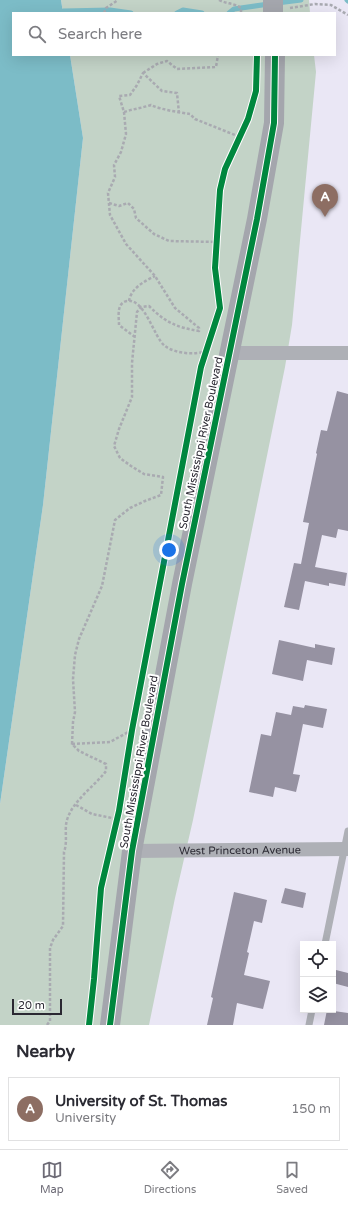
<!DOCTYPE html>
<style>
body{margin:0;font-family:"Varela Round",sans-serif;background:#f7f7f7;color:#2b2b33}
.controls{position:absolute;right:12px;bottom:12px;display:grid;overflow:hidden;border-radius:0px;box-shadow:0 4px 16px #0002}
.controls button{width:36px;height:36px;display:grid;place-items:center;padding:0;border:0;border-bottom:1px solid #e1e1e2;background:#fff;color:#2b2b33;font:20px sans-serif}
.scale{position:absolute;left:12px;bottom:10px;width:50px;box-sizing:border-box;padding-left:4px;border:2px solid #2a2832;border-top:0;font-size:11px;line-height:14px;white-space:nowrap;color:#2a2832;-webkit-text-stroke:3px #fff;paint-order:stroke}
.you{position:absolute;left:169px;top:550px;width:14px;height:14px;margin:-10px;border:3px solid #fff;border-radius:50%;background:#1a73e8;box-shadow:0 0 0 6px #1a73e833}
.badge{display:grid;place-items:center;width:26px;height:26px;border-radius:50%;background:#6d6b76;color:#fff;font-size:13px;font-weight:700}
.pin{position:absolute;translate:-50% -33px;filter:drop-shadow(0 1px 2px #0008)}
.pin::after{content:'';position:absolute;top:21px;width:14px;height:12px;background:inherit;clip-path:polygon(0 0,100% 0,50% 100%)}
.list{margin:0;padding:0;list-style:none}
h2{display:flex;justify-content:space-between;align-items:center;height:52px;margin:0;padding:0 16px;font-size:17px}
h2 small{font-size:13px;font-weight:400;color:#7c7c81}
.list li{display:grid;grid-template-columns:26px 1fr auto;gap:12px;align-items:center;box-sizing:border-box;height:64px;margin:0 8px 8px;padding:0 8px;border:1px solid #e1e1e2;border-radius:0px}
.list b{display:block;font-size:15px;white-space:nowrap}
.list p{margin:0;font-size:13px;white-space:nowrap;color:#7c7c81}
.list em{font-size:13px;font-style:normal;color:#7c7c81}
.icon{flex:none;width:22px;height:22px;fill:none;stroke:currentColor;stroke-width:2;stroke-linecap:round;stroke-linejoin:round}
.map{position:relative;flex:none;width:348px;height:1025px;overflow:hidden}
.search{position:absolute;background:#fff;box-shadow:0 4px 16px #0002;left:12px;right:12px;top:12px;height:44px;display:flex;align-items:center;gap:10px;box-sizing:border-box;padding:0 14px;border-radius:0px;color:#7c7c81;font-size:15px}
.sheet{height:124px;background:#fff}
nav{display:flex;justify-content:space-around;align-items:center;box-sizing:border-box;height:56px;border-top:1px solid #e1e1e2;background:#fff;font-size:11px;color:#7c7c81}
nav a{display:grid;justify-items:center;gap:2px}
nav .on{color:#6d6b76}
.map>svg:first-child{display:block}
.green{fill:#c3d3c7}
.water{fill:#7cbcc7}
.lines{fill:none;stroke-linecap:round;stroke-linejoin:round}
.stream{stroke:#7cbcc7;stroke-width:5}
.building{fill:#9692a2}
.path{stroke:#a9aab1;stroke-width:2.5;stroke-dasharray:3 2;stroke-linecap:butt}
.lane{stroke:#aeb0b6;stroke-width:7}
.street{stroke:#aeb0b6;stroke-width:14}
.secondary{stroke:#a4a6ad;stroke-width:20}
.cycleway-casing{stroke:#fff;stroke-width:8}
.cycleway{stroke:#00873e;stroke-width:6}
.labels{text-anchor:middle;dominant-baseline:central;stroke-width:4;stroke-linejoin:round;paint-order:stroke}
.street-label{font-size:11px;fill:#2a2832;stroke:#fff}
</style>
<div class="map">
<svg width="348" height="1025" viewBox="0 0 348 1025">
<rect width="100%" height="100%" fill="#eae7f5"/>
<path class="green" d="M 61,0 L 309,0 L 310,13 L 63,13 Z
M 70,55 L 314,55 L 316,72 L 292,325 L 285,367 L 193,820 L 175,898 L 149,1025 L 0,1025 L 0,804 L 43,505 L 83,138 Z"/>
<path class="water" d="M 0,0 L 61,0 L 63,13 L 13,13 L 13,55 L 70,55 L 83,138 L 43,505 L 0,804 Z"/>
<g class="lines">
<path class="stream" d="M 347,0 L 348,1
M 277,3 L 301,0
M 63,11 L 110,10 L 131,13
M 177,13 L 183,10 L 202,13
M 229,13 L 234,9 L 269,4"/>
</g>
<path class="building" d="M 337,391 L 348,394 L 348,531 L 338,529 L 336,538 L 322,535 L 315,567 L 347,573 L 345,586 L 329,583 L 329,586 L 305,581 L 299,610 L 284,607 L 294,563 L 301,564 L 309,523 L 303,522 L 317,454 L 316,453 L 321,430 L 327,431 Z
M 279,640 L 315,648 L 315,644 L 335,648 L 332,665 L 307,660 L 303,681 L 272,674 Z
M 305,705 L 327,709 L 323,728 L 303,724 L 293,774 L 300,775 L 296,792 L 275,787 L 273,797 L 249,792 L 261,734 L 271,736 L 276,712 L 291,715 L 293,706 L 304,708 Z
M 285,888 L 306,893 L 303,908 L 281,903 Z
M 234,892 L 267,900 L 262,923 L 254,921 L 247,952 L 249,953 L 244,975 L 270,981 L 263,1009 L 237,1003 L 233,1025 L 207,1025 L 213,998 L 211,997 Z
M 336,970 L 348,973 L 348,987 L 333,983 Z
M 327,1010 L 348,1013 L 348,1025 L 324,1025 Z"/>
<g class="lines">
<path class="path" d="M 219,0 C 227,4 234,3 241,8 L 241,13
M 290,8 L 315,4 L 331,5 L 348,15
M 104,13 L 106,8 L 118,0
M 143,73 L 157,64 L 167,61 L 177,69 L 216,67 L 218,55
M 124,112 C 133,109 142,108 151,105 C 162,110 178,112 190,114 L 195,119 L 240,137
M 109,203 L 119,206 L 128,203 L 134,209 L 136,218 L 154,234 L 169,241 L 217,242
M 129,301 C 131,288 145,281 155,276
M 135,337 L 119,325 C 119,317 116,303 127,301 C 145,298 154,338 165,346 C 176,354 195,355 207,351
M 72,744 L 110,742 L 132,730
M 76,805 L 92,814 L 117,819
M 47,1025 L 50,1021 L 50,948 L 53,940 L 63,926 L 64,852 C 68,841 64,830 67,820 C 73,800 94,787 106,771 L 106,764 L 79,751 L 72,744 L 73,722 L 75,712 L 73,679 L 75,655 L 79,639 L 102,586 L 115,520 L 130,508 L 145,501 L 161,495 L 163,477 L 144,474 L 131,466 L 120,458 L 114,446 L 119,429 L 132,397 L 132,363 L 137,312 L 141,307 L 149,306 C 166,323 176,327 199,331 L 199,328 L 175,308 L 155,276 L 126,244 L 110,215 L 108,193 L 115,177 L 114,165 L 121,152 L 126,134 L 124,112 L 119,96 L 130,95 L 137,85 L 143,73 L 162,91 L 177,93 L 179,113"/>
<path class="lane" d="M 325,944 L 348,831
M 309,1025 L 312,1010"/>
<g class="street">
<path d="M 230,353 L 348,353"/>
<path id="s1" d="M 132,851 L 348,849"/>
</g>
<path class="secondary" d="M 273,0 L 273,13
M 110,1025 L 132,851 L 182,584 L 257,219 L 274,123 L 275,55"/>
<defs>
<path id="cycleway" d="M 89,1025 L 94,979 L 101,888 L 119,811 L 132,730 L 201,367 L 220,308 L 215,268 L 220,190 L 225,169 L 248,119 L 256,91 L 257,55
M 110,1025 L 132,851 L 182,584 L 257,219 L 274,123 L 275,55"/>
</defs>
<use href="#cycleway" class="cycleway-casing"/>
<use href="#cycleway" class="cycleway"/>
</g>
<g class="labels">
<g class="street-label">
<text transform="translate(201 443) rotate(-78)">South Mississippi River Boulevard</text>
<text transform="translate(139 762) rotate(-80)">South Mississippi River Boulevard</text>
<text stroke="none"><textPath href="#s1" startOffset="108">West Princeton Avenue</textPath></text>
</g>
</g>
</svg>
<div class="controls">
<button><svg class="icon" aria-label="locate" viewBox="0 0 24 24"><circle cx="12" cy="12" r="6"/><path d="M12 2v4M12 18v4M2 12h4M18 12h4"/></svg></button>
<button><svg class="icon" aria-label="layers" viewBox="0 0 24 24"><path d="M12 4l9 5-9 5-9-5zM3 14l9 5 9-5"/></svg></button>
</div>
<div class="scale">20 m</div>
<div class="you"></div>
<div class="pin badge" style="left:325px;top:217px;background:#8d6e63">A</div>
<div class="search"><svg class="icon" aria-label="search" viewBox="0 0 24 24"><circle cx="10" cy="10" r="6"/><path d="M15 15l6 6"/></svg>Search here</div>
</div>
<section class="sheet">
<h2>Nearby<small></small></h2>
<ul class="list">
<li><span class="badge" style="background:#8d6e63">A</span><div><b>University of St. Thomas</b><p>University</p></div><em>150 m</em></li>
</ul>
</section>
<nav>
<a class="on"><svg class="icon" aria-label="map" viewBox="0 0 24 24"><path d="M3 6l6-2 6 2 6-2v14l-6 2-6-2-6 2zM9 4v14M15 6v14"/></svg>Map</a>
<a><svg class="icon" aria-label="directions" viewBox="0 0 24 24"><path d="M12 3l9 9-9 9-9-9zM9 14v-3h6M13 9l2 2-2 2"/></svg>Directions</a>
<a><svg class="icon" aria-label="saved" viewBox="0 0 24 24"><path d="M7 4h10v16l-5-4-5 4z"/></svg>Saved</a>
</nav>
